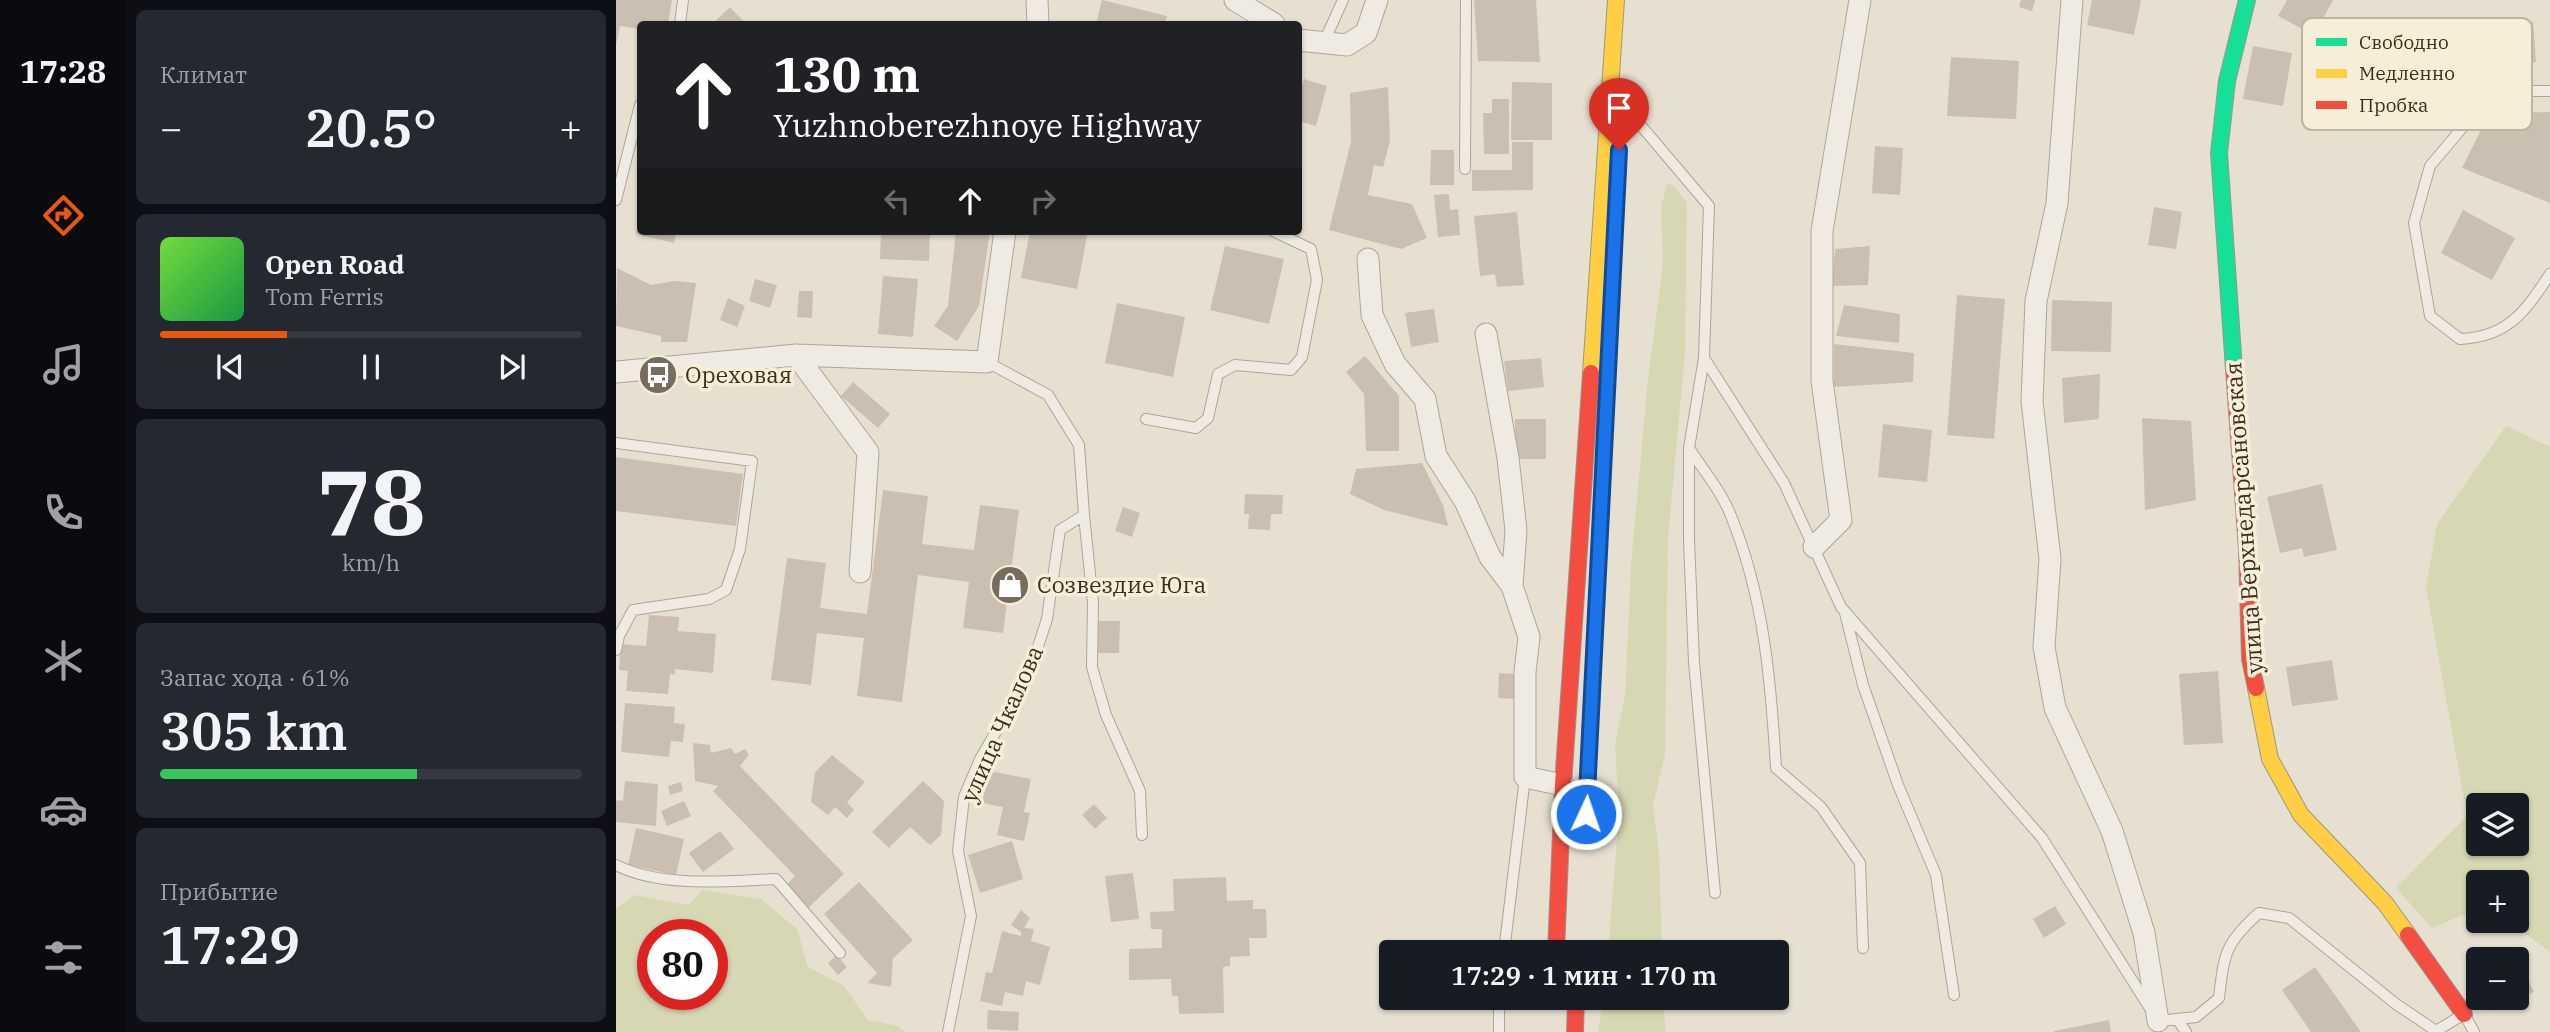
<!DOCTYPE html>
<html lang="ru">
<meta charset="utf-8">
<style>
body{margin:0;font-family:"IBM Plex Serif",serif;background:#242831;color:#f1f3f6;height:100vh;display:flex;flex-direction:column;font-size:26px;white-space:nowrap}
*{box-sizing:border-box;margin:0}
p{font-size:23px;color:#9ea1a6}
.icon{flex:none;width:38px;height:38px;fill:none;stroke:currentColor;stroke-width:2;stroke-linecap:round;stroke-linejoin:round}
.map{position:relative;flex:1;overflow:hidden}
.side{display:flex;flex-direction:column;gap:10px;padding:10px;background:#0d0f14;width:490px}
.side>*{flex:none}
.guide{position:absolute;left:21px;top:21px;width:665px;height:214px;border-radius:7px;box-shadow:0 2px 5px #0004;background:#202124;color:#fff;overflow:hidden}
.fabs{position:absolute;left:1850px;top:793px;display:grid;gap:14px}
.fabs a{display:grid;place-items:center;width:63px;height:63px;border-radius:7px;background:#171b24;box-shadow:0 2px 5px #0004;font-size:35px}
.speed{position:absolute;left:21px;top:919px;display:flex;gap:14px;font-size:35px;font-weight:700;text-align:center}
.speed>*{display:grid;place-content:center;width:91px;height:91px;border-radius:50%;background:#171b24;box-shadow:0 2px 5px #0004;line-height:1}
.speed .limit{border:10px solid #d22;background:#fff;color:#111}
.pin{position:absolute;display:grid;place-items:center;width:60px;height:60px;color:#fff;margin:-72px -30px;border-radius:50% 50% 50% 0;rotate:-45deg;box-shadow:0 0 7px #0007}
.pin .icon{rotate:45deg}
.me{position:absolute;width:77px;margin:-38px;rotate:3deg;stroke-linejoin:round;filter:drop-shadow(0 0 5px #0008)}
.turn{display:flex;align-items:center;gap:24px;height:147px;padding:0 21px;font-size:32px}
.turn .icon{width:91px;height:91px;stroke-width:2.5}
.turn b{display:block;font-size:49px;line-height:60px}
.lanes{display:flex;align-items:center;height:66px;padding:0 21px;background:#0003;justify-content:center;gap:35px;direction:ltr}
.lanes .off{opacity:.35}
.big{font-size:52px;font-weight:600;line-height:1.1}
.side .card{flex:1;display:flex;flex-direction:column;justify-content:center;gap:10px;min-width:0;padding:0 24px;border-radius:10px;background:#242831}
.side .dial{align-items:center;gap:0}
.dial b{font-size:91px;line-height:1}
.song{display:flex;align-items:center;gap:21px}
.cover{width:84px;height:84px;border-radius:10px;background:linear-gradient(135deg,hsl(100 70% 55%),hsl(140 70% 35%))}
.played{height:7px;border-radius:4px;background:linear-gradient(90deg,#ea580c 30%,#363941 30%)}
.keys{display:flex;justify-content:space-around;direction:ltr}
.heat{display:flex;justify-content:space-between;align-items:center;font-size:38px;direction:ltr}
.charge{height:10px;border-radius:5px;background:linear-gradient(90deg,#34c759 61%,#363941 0)}
.trip{position:absolute;left:763px;top:940px;width:410px;height:70px;border-radius:7px;background:#171b24;box-shadow:0 2px 5px #0004;font-weight:600;line-height:70px;text-align:center}
main{display:flex;flex:1;min-height:0}
.dock{display:flex;flex-direction:column;width:126px;justify-content:space-around;align-items:center;background:#090b0e;color:#9ea1a6}
.dock .icon{width:49px;height:49px}
.dock .selected{color:#ea580c}
.dock b{font-size:32px;color:#f1f3f6}
.map>svg:first-child{display:block}
</style>
<main>
<nav class="dock">
<b>17:28</b>
<svg class="icon selected" aria-label="directions" viewBox="0 0 24 24"><path d="M12 3l9 9-9 9-9-9zM9 14v-3h6M13 9l2 2-2 2"/></svg>
<svg class="icon" aria-label="music" viewBox="0 0 24 24"><path d="M9 18V5l10-2v13"/><circle cx="6" cy="18" r="3"/><circle cx="16" cy="16" r="3"/></svg>
<svg class="icon" aria-label="phone" viewBox="0 0 24 24"><path d="M5 4h4l2 5-3 2q2 4 5 5l2-3 5 2v4C11 20 4 13 5 4z"/></svg>
<svg class="icon" aria-label="climate" viewBox="0 0 24 24"><path d="M12 3v18M4 7l16 10M4 17L20 7"/></svg>
<svg class="icon" aria-label="car" viewBox="0 0 24 24"><path d="M5 17H2v-5l4-1 3-4h7l3 4 3 1v5h-3M9 17h6M6 11h13"/><circle cx="7" cy="17" r="2"/><circle cx="17" cy="17" r="2"/></svg>
<svg class="icon" aria-label="filters" viewBox="0 0 24 24"><path d="M4 7h16M4 17h16"/><circle cx="9" cy="7" r="2"/><circle cx="15" cy="17" r="2"/></svg>
</nav>
<section class="side">
<div class="card"><p>Климат</p>
<div class="heat"><a>−</a><b class="big">20.5°</b><a>+</a></div>
</div>
<div class="card">
<div class="song"><i class="cover"></i><div><b>Open Road</b><p>Tom Ferris</p></div></div>
<div class="played"></div>
<div class="keys"><svg class="icon" aria-label="previous" viewBox="0 0 24 24"><path d="M18 5L8 12l10 7zM5 5v14"/></svg><svg class="icon" aria-label="pause" viewBox="0 0 24 24"><path d="M8 5v14M16 5v14"/></svg><svg class="icon" aria-label="next" viewBox="0 0 24 24"><path d="M6 5l10 7-10 7zM19 5v14"/></svg></div>
</div>
<div class="card dial"><b>78</b><p>km/h</p></div>
<div class="card"><p>Запас хода · 61%</p><b class="big">305 km</b><div class="charge"></div></div>
<div class="card"><p>Прибытие</p><b class="big">17:29</b></div>
</section>
<div class="map">
<svg width="1934" height="1032" viewBox="0 0 1934 1032">
<rect width="100%" height="100%" fill="#e7e0d1"/>
<!-- green -->
<path fill="#d6d7b3" fill-rule="evenodd" d="M1051,183l8,4 12,16 -2,150 -17,185 -3,217 -12,50 6,48 3,99h-54l11,-137 -4,-71 10,-48 6,-131 17,-186 15,-115 -2,-56z
M1890,426l44,21v505l-42,-31 8,-1v-38h-38v27l-46,19 -36,-40 71,-72 -41,-229 11,-63zM1862,805h38v39h-38z
M86,890l59,9 36,30 11,38 36,19 24,34 30,6 8,6h-290v-123l18,-14 55,10zM37,934h59v60h-59z
M987,998h61l1,34h-67z"/>
<!-- building -->
<path fill="#cbbfb2" d="M0,0h56l-4,24h-28v5l-20,-3 -4,19z
M486,0l65,16 -2,8h-69z
M858,0h62l4,62 -62,-1z
M1405,0h14l-3,11 -13,-4z
M1476,0h49l-7,35 -47,-10z
M1671,0h46l-19,35 -36,-19z
M114,7l16,17h-34z
M1917,22l3,40 -29,2 -3,-40z
M1637,46l39,7 -9,53 -40,-7z
M1335,57l68,4 -3,58 -69,-3z
M688,79l23,7 -11,40 -18,-5v-22z
M896,82l40,1v57h-41z
M772,87l2,54 -7,26 -9,-2 -6,30 44,9 15,34 -26,11 -72,-19 22,-88 -1,-49z
M876,99h17v55h-25l-1,-41h9z
M1934,112v91l-88,-35 25,-50 17,-5z
M896,142h21v48l-61,1v-21h40z
M1259,146l28,2 -3,47 -28,-2z
M815,150h23v35h-24z
M833,194l1,16 8,-1 2,26 -22,2 -4,-42z
M1538,207l28,5 -6,37 -28,-4z
M1847,210l52,28 -23,42 -51,-27z
M901,212l7,73 -27,2 -2,-13 -15,2 -6,-60z
M23,218l1,13h37l-3,12 -38,-9z
M265,231h49l-1,30 -49,-2z
M340,231h34l-11,75 -22,35 -23,-15 14,-20z
M414,231h58l-11,58 -56,-11z
M609,246l59,13 -15,65 -59,-14z
M1254,246l-2,39 -36,1 3,-37z
M1,268l34,17 23,-4 22,2 -9,59h-26v-6l-45,-10z
M267,276l35,3 -5,58 -35,-3z
M139,279l22,6 -7,23 -21,-7z
M183,291h14l-1,27 -15,-1z
M1341,295l48,4 -11,140 -47,-4z
M112,298l17,8 -8,21 -17,-7z
M1436,300l60,2 -1,50 -60,-1z
M501,303l68,14 -12,60 -68,-14z
M1228,305l56,9 -1,29 -63,-7z
M818,309l5,33 -28,5 -6,-34z
M1218,344l80,9 -1,29 -79,5z
M749,356l34,40v55h-33l-2,-57 -18,-22z
M925,358l3,29 -36,4 -4,-30z
M1484,374l-1,45 -35,4 -2,-45z
M237,382l37,32 -12,14 -37,-32z
M1526,418l49,3 5,79 -51,10z
M899,419h31v40h-31z
M1267,424l49,6 -5,52 -49,-5z
M0,457l127,17 -7,52 -120,-15z
M806,463l21,42 5,21 -64,-16 -34,-16 6,-25z
M1706,484l15,66 -33,7 -2,-9 -22,5 -13,-56z
M267,490l45,6 -6,48 52,6 6,-45 39,5 -16,123 -40,-5 6,-46 -51,-7 -16,127 -45,-6 7,-58 -47,-5 -6,52 -40,-5 16,-122 39,5 -6,45 47,6z
M629,494l38,1 -1,19h-11l-1,16 -22,-1 1,-15h-5z
M507,507l17,6 -8,24 -17,-6z
M33,615l30,2 -1,14 38,3 -3,39 -38,-4v6l-5,-1 -2,20 -42,-3 2,-20 -9,-1 2,-26 25,2z
M482,621h22l-1,32h-21z
M1716,660l6,40 -46,6 -6,-39z
M1602,671l5,72 -39,2 -5,-71z
M883,673l17,1 -1,25 -17,-1z
M9,703l50,4 -1,16 11,1 -2,18 -12,-1 -2,16 -48,-5z
M77,743l17,2 1,8 20,-5 4,6 10,-5 4,6 -9,11 104,108 -37,35 -22,-23 10,-10 -82,-85 5,-5 -23,-5z
M216,755l33,27 -18,20 7,8 -7,8 -12,-11 -7,8 -17,-13 4,-30z
M373,771l42,8 -7,33 6,1 -6,28 -27,-6 6,-28 -21,-4z
M9,781l33,3 -2,42 -40,-4v-22l7,1z
M307,781l21,20 -3,34 -11,10 -20,-18 -21,21 -17,-16z
M65,782l2,9 -13,4 -2,-9z
M68,801l7,15 -24,10 -6,-15z
M478,804l13,14 -12,11 -13,-14z
M20,828l48,11 -8,36 -48,-10z
M104,831l14,18 -31,23 -14,-19z
M396,841l11,38 -43,14 -12,-38z
M517,873l6,46 -28,3 -6,-46z
M610,877l1,24 26,-1v9h13l1,29h-18l1,18 -20,1v9l-7,1 1,46 -45,1 -1,-18h-6l-1,-17 -42,1v-31l33,-1v-19h-11l-1,-17 24,-1 -1,-32z
M243,882l54,58 -20,18 -2,29 -24,-4 10,-10 -53,-59z
M1439,906l11,18 -22,14 -11,-19z
M405,910l9,8 -6,10 10,1 -3,12 19,6 -10,38 -14,-4 -3,15 -18,-4 -3,14 -22,-5 6,-29 6,1 10,-42 19,5v-4l-10,-7z
M1900,953l18,39 -43,19 -5,-13h30v-39h-11z
M221,955l10,12 -9,8 -10,-12z
M1699,967l46,65h-50l-29,-42z
M372,1010l31,2 -1,19 -31,-2z
M1493,1020l2,12h-57v-1z"/>
<g fill="none" stroke-linecap="round" stroke-linejoin="round">
<!-- lane casing -->
<g stroke="#ada599" stroke-width="12">
<path id="lane" d="M64,24l3,-24
M707,44l20,-44
M1934,91h-25l-57,30 -38,45 -16,57 16,93 30,23c48,-2 65,-27 90,-65
M1005,102l88,104 -5,152 80,125 57,124 201,231 116,183 38,-4 23,-19c5,-44 6,-55 40,-85l30,5 107,86 40,27 28,-17 10,18
M849,169l1,-169
M0,200l24,-95
M1088,358l-15,90v92l5,122 21,231
M530,419l50,9 12,-10 10,-44 17,-9 56,5 11,-13 15,-77 -6,-31 -38,-18
M0,443l136,18 -12,88 -14,41 -17,9 -76,11 -14,26 -3,14
M1073,448c14,22 33,44 42,68 33,81 40,166 45,252l45,39 39,56 3,85
M468,515l9,88 -1,64 14,48 34,76 2,44
M1229,613l18,72 35,100 38,90 18,120
M0,865c45,23 110,16 160,14l64,74
M888,952l21,-175
M1561,1019l9,13
M332,1032l23,-116 -13,-65 6,-54 16,-38 48,-82 19,-58 13,-89 24,-15 -5,-70 -31,-50 -61,-33
M883,1032v-34"/>
</g>
<!-- street casing -->
<g stroke="#ada599" stroke-width="23">
<path id="street" d="M421,0l1,24
M619,0l39,24
M1456,0l-15,203 -21,98 -4,100 18,158 -6,88 11,61 57,123 32,102 14,88
M682,40l49,5 19,-12 11,-33
M752,259l4,56 23,49 30,35 11,57 29,45 25,56 22,29 17,51 -4,35v105l38,8
M870,334l22,124 8,72 -4,56
M180,355l72,97 -8,120
M0,372l180,-17 191,7 18,-131
M1198,547l27,-27 -19,-139v-150l38,-231"/>
</g>
<!-- fast casing -->
<g stroke="#9c958a" stroke-width="18">
<path id="fast" d="M1618,369l-15,-216 8,-72 20,-81"/>
</g>
<!-- slow casing -->
<g stroke="#9c958a" stroke-width="18">
<path id="slow" d="M975,373l25,-373
M1640,688l14,71 31,56 84,88 23,32"/>
</g>
<!-- jam casing -->
<g stroke="#9c958a" stroke-width="18">
<path id="jam" d="M1618,369l13,180 3,110 6,29
M1792,935l56,79
M940,952l7,-167 28,-412
M959,1032l1,-34"/>
</g>
<!-- lane -->
<use href="#lane" stroke="#efebe3" stroke-width="10"/>
<!-- street -->
<use href="#street" stroke="#efebe3" stroke-width="21"/>
<!-- fast -->
<use href="#fast" stroke="#16e098" stroke-width="16"/>
<!-- slow -->
<use href="#slow" stroke="#ffcf43" stroke-width="16"/>
<!-- jam -->
<use href="#jam" stroke="#f24e42" stroke-width="16"/>
</g>
<g fill="none" stroke-linecap="round" stroke-linejoin="round">
<!-- route casing -->
<g stroke="#114b97" stroke-width="18">
<path id="route" d="M970,814l33,-664"/>
</g>
<!-- route -->
<use href="#route" stroke="#1a73e8" stroke-width="12"/>
</g>
<!-- icons -->
<defs>
<g id="bus-disc" transform="scale(2.0125)"><circle r="9.5" fill="#786c5e" stroke="#f7eed8"/><path d="M-5-6H5V4H4V6H2V4H-2V6H-4V4H-5ZM-3.5-4V0h7V-4ZM-3.5 1.2v1.5H-2V1.2ZM2 1.2v1.5H3.5V1.2Z" fill="#fff"/></g>
<g id="shop-disc" transform="scale(2.0125)"><circle r="9.5" fill="#786c5e" stroke="#f7eed8"/><path d="M-5-2.5h2.3a2.7 3.5 0 0 1 5.4 0H5L5.5 6h-11ZM-1.5-2.5h3a1.5 2.3 0 0 0-3 0Z" fill="#fff"/></g>
</defs>
<g fill-rule="evenodd">
<use href="#bus-disc" x="42" y="375"/>
<use href="#shop-disc" x="394" y="585"/>
</g>
<g text-anchor="middle" stroke-width="7" stroke-linejoin="round" paint-order="stroke">
<!-- poi labels -->
<g font-size="23" fill="#3d2e20" stroke="#f7eed8" text-anchor="start">
<text x="69" y="383">Ореховая</text>
<text x="421" y="593">Созвездие Юга</text>
</g>
<!-- street labels -->
<g font-size="23" fill="#3d2e20" stroke="#f7eed8">
<text transform="translate(1628 518) rotate(-94)" y="8">улица Верхнедарсановская</text>
<text transform="translate(386 724) rotate(-66)" y="8">улица Чкалова</text>
</g>
</g>
<!-- legend -->
<rect x="1686" y="18" width="230" height="112" rx="10" fill="#f7eed8" stroke="#bfb4a1" stroke-width="2"/>
<rect x="1700" y="38" width="31" height="8" fill="#16e098"/>
<rect x="1700" y="69" width="31" height="9" fill="#ffcf43"/>
<rect x="1700" y="101" width="31" height="8" fill="#f24e42"/>
<g font-size="19" fill="#3d2e20">
<text x="1743" y="49">Свободно</text>
<text x="1743" y="80">Медленно</text>
<text x="1743" y="112">Пробка</text>
</g>
</svg>
<div class="fabs">
<a><svg class="icon" aria-label="layers" viewBox="0 0 24 24"><path d="M12 4l9 5-9 5-9-5zM3 14l9 5 9-5"/></svg></a>
<a>+</a>
<a>−</a>
</div>
<div class="speed"><div class="limit">80</div></div>
<div class="pin" style="left:1003px;top:150px;background:#d93025"><svg class="icon" aria-label="arrive" viewBox="0 0 24 24"><path d="M6 21V4h12l-3 4 3 4H6"/></svg></div>
<svg class="me" style="left:970px;top:814px" viewBox="-20 -20 40 40"><circle r="17" fill="#1a73e8" stroke="#fff" stroke-width="3"/><path d="M0-11L8 9 0 5-8 9z" fill="#fff"/></svg>
<div class="trip">17:29 · 1 мин · 170 m</div>
<div class="guide">
<div class="turn"><svg class="icon" aria-label="ahead" viewBox="0 0 24 24"><path d="M12 20V5M6 11l6-6 6 6"/></svg><div><b>130 m</b>Yuzhnoberezhnoye Highway</div></div>
<div class="lanes"><svg class="icon off" aria-label="left" viewBox="0 0 24 24"><path d="M17 20v-9H6M10 6l-5 5 5 5"/></svg><svg class="icon" aria-label="ahead" viewBox="0 0 24 24"><path d="M12 20V5M6 11l6-6 6 6"/></svg><svg class="icon off" aria-label="right" viewBox="0 0 24 24"><path d="M7 20v-9h11M14 6l5 5-5 5"/></svg></div>
</div>
</div>
</main>
